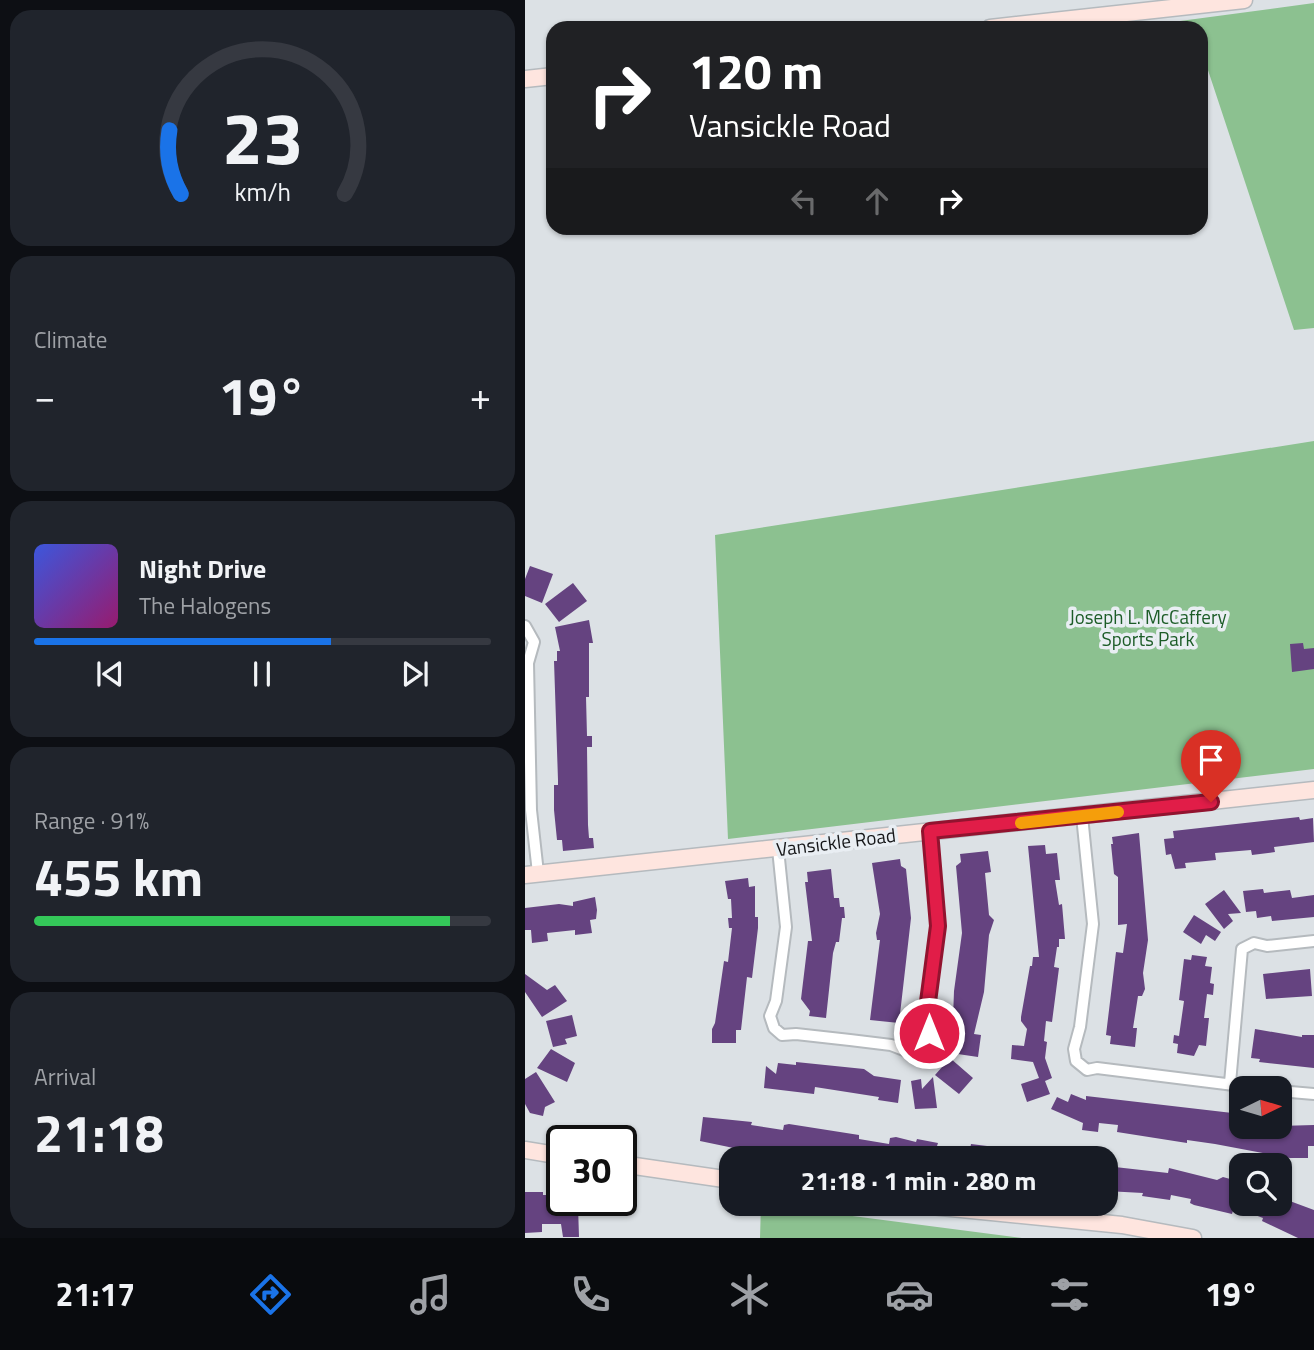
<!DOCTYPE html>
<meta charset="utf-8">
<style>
body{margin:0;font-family:"Titillium Web",sans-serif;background:#20242c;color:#f1f3f6;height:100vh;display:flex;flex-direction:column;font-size:26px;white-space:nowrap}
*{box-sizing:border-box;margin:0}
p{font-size:23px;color:#9ea1a6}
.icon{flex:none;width:38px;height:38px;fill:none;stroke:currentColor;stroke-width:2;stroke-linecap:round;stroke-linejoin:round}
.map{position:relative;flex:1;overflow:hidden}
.panel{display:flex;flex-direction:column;gap:10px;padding:10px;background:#0d0f14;width:525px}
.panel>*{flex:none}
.top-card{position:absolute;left:21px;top:21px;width:662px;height:214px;border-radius:21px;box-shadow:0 2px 5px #0004;background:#202124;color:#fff;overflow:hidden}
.needle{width:46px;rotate:85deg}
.buttons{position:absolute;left:704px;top:1076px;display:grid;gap:14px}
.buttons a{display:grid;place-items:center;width:63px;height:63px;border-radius:14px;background:#171b24;box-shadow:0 2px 5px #0004;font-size:35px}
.speed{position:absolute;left:21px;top:1125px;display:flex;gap:14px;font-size:35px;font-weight:700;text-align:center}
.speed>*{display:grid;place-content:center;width:91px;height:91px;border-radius:50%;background:#171b24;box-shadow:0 2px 5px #0004;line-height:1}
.speed .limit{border:4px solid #111;border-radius:10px;background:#fff;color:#111}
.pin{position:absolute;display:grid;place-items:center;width:60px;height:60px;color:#fff;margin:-72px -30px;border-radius:50% 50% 50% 0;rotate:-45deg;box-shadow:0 0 7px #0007}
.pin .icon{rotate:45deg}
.me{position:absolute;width:77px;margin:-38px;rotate:0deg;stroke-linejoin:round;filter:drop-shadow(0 0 5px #0008)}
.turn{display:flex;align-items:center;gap:24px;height:147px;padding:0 28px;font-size:32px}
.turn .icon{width:91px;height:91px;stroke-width:2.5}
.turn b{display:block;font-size:49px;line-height:60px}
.lanes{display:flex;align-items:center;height:66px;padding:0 28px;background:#0003;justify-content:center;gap:35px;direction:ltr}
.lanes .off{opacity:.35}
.big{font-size:52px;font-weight:700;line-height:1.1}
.panel .widget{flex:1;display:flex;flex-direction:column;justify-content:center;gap:10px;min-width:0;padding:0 24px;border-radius:21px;background:#20242c}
.panel .dial{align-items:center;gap:0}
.dial svg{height:182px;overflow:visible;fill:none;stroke:#363941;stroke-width:7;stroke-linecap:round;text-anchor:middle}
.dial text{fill:#f1f3f6;stroke:none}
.song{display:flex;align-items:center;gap:21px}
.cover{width:84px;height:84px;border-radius:10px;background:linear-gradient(135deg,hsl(230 70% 55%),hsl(320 70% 35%))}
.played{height:7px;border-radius:4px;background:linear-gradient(90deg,#1a73e8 65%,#363941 65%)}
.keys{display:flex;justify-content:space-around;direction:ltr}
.heat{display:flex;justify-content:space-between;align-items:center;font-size:38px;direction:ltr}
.charge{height:10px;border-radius:5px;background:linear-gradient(90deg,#34c759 91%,#363941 0)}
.trip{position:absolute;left:194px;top:1146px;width:399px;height:70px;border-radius:21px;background:#171b24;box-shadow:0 2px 5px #0004;font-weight:700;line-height:70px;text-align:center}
.dock{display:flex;height:112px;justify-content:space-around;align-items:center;background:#090b0e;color:#9ea1a6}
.dock .icon{width:49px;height:49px}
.dock .on{color:#1a73e8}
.dock b{font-size:32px;color:#f1f3f6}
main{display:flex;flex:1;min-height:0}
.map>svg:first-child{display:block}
</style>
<main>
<section class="panel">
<div class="widget dial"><svg viewBox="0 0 100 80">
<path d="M14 69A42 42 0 1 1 86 69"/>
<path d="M14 69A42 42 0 0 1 9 41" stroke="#1a73e8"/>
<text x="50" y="56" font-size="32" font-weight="700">23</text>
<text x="50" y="72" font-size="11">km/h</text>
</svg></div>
<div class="widget"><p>Climate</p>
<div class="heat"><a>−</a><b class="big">19°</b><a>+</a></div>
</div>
<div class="widget">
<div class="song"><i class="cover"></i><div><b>Night Drive</b><p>The Halogens</p></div></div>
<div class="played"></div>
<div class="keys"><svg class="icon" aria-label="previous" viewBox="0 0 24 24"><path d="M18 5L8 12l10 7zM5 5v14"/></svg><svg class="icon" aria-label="pause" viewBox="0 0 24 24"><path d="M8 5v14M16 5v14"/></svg><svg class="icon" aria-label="next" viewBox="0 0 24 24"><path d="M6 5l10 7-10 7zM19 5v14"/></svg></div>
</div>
<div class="widget"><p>Range · 91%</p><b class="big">455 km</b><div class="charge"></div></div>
<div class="widget"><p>Arrival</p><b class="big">21:18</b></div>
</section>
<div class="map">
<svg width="789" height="1238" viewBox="0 0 789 1238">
<rect width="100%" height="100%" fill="#dce1e5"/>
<!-- green -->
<path fill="#8cc190" d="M789,3v325l-20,2 -93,-281v-21h-16l-5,-7z
M789,441v328l-586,70 -13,-304z
M236,1204l261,34h-262z"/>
<!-- building -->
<path fill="#654380" d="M5,566l23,8 -11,29 -17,-7v-17z
M48,583l14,18 -28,21 -14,-18z
M64,620l4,23h-4v54h-3l1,39h5v11h-5l1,78 1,13h4l1,10 -31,3 -1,-11h-5l-3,-30v-25h4v-5l-4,-119h3v-10h3l-5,-24z
M778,643l1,6 10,-1v21l-22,3 -2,-28z
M774,817l1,3 13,-2 1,24 -40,5 1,5 -23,3 -1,-5 -36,3 1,7 -31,3 1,5 -11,1 -4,-15 -5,1 -2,-16 10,-1 -1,-7z
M614,833l9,107 -5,33 2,16 -3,7h-4l-5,32h4l-2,19 -25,-3 1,-8 -5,-1 10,-83 7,1 4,-29 -9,1v-48l-4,-3 -3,-30h2l-1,-7z
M520,845l1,9 11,-1 3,27h-5l4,25 3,-1 3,35h-6v8h-2l-3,20 5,1 -7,54 -6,-1 -2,20 3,1 -2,16 7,20 -7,3 5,13 -23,8 -6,-18 18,-6 -6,-16 -22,-3 1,-14 12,1 3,-17 -6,-8v-4l9,-51h2l1,-9h6l-11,-111z
M463,851l3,21 -6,1 4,42 5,5 -5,15 -5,57 -10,42 7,1 -3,22 -27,-4 9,-34 -7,-1 1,-27 8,-58 -6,-67 5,-4 -1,-8z
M375,859l1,7 5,3 5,49 -12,105 -29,-3 10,-80h-3l-1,-7 4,-19 -8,-51z
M306,869l3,29h5l1,9h4l1,11h-3l-3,24h-3l-3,11 -7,65 -17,-2 1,-5 -9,-12 7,-58h4l-7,-59h3l-1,-10z
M223,878l1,9 6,-1v31h3v11l-6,50 -5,-1 -6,53h-5v13h-24v-14l3,-6 9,-62 4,1 4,-34h-3l-1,-10h4l-1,-19h-3l-3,-18z
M738,889l1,4 26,-3 2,8 22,-3v22l-42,4 -1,-5 -14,2 -1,-7 -10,1 -3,-21z
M699,890l17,23 -13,1 5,7 -9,8 -19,-25z
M70,897l2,13 -1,9 -6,1 2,13 -17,2v-5l-28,3 1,8 -16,2 -1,-13h-6v-22l34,-4 14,2v-4z
M669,915l27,17 -6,9 -9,-6 -5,9 -18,-12z
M667,955l15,2 -2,9 7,1 -2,16 4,1 -1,11 -6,-1 -3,24h5l-3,28 -7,-1 -5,11 -17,-3 1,-9 -5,-1 1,-8 5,1 5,-35 -5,-1 5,-41 7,1z
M785,969l2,27 -46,3 -3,-25z
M0,974l22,16 8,-5 12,16 -25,16 -17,-25z
M47,1015l5,21 -12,3 2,5 -14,3 -7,-26z
M730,1029l47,8v-2h12v33l-55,-6 1,-3 -9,-1z
M26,1049l24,14 -8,19 -30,-14z
M425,1058l23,20 -14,16 -24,-19z
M271,1062l68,7 10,7 27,4 -3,23 -20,-3 1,-3 -64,-10 -1,7 -50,-6 2,-22 10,8 2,-11 18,2z
M11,1072l19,30 -10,5 -2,9 -13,-3 -5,-9v-25z
M408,1077l4,31 -22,1 -4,-28 10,-2 1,10z
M546,1094l15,6v-4l155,18v13l73,-2v21h-6v12h-18l-75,-14 -28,-4v3l-70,-11 1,-7 -19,-2 -1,9 -16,-2 1,-7 -32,-14 6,-12 11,5z
M178,1117l49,5 -1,3 32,5 1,-5 5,-1 70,11v4l30,5 1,-6 6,-1 20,5 1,-3 21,4 -1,3 33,3 1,-5 16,2 -1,4 25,2v6h-204l-32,-6v3l-27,-4 -48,-10z
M581,1166l62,7 1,-5 48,12 6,-3 18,5v22h38v-7l35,13v28h-16l-36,-17 1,-3 -29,-11 -2,7 -38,-9 -4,-2 1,-4 -20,-4 -1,5 -28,-4 1,-3 -37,-2z
M0,1192h18v3h5v12l30,-1 1,31h-16l-2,-13h-19v8l-17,1z"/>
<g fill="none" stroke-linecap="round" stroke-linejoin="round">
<!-- street casing -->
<g stroke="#b5babe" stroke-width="14">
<path id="street" d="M0,626l9,16 -6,21 3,147 7,63
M557,816l11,108 -13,103 -6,22 2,12 11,9 10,-2 161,20
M253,849l8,78 -10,74 -6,15 4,12 8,7 14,-1 54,6 41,5 18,7 16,-7 4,-8 -3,-20 12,-91 -8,-95
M705,1083l12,-134 12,-6 13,3 47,-5
M754,1091l35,3"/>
</g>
<!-- secondary casing -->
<g stroke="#b5babe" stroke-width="19">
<path id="secondary" d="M465,28l254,-28
M0,79l28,-3
M0,875l789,-85
M0,1150l37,6
M96,1164l110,16
M386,1204l211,21 71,13"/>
</g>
<!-- street -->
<use href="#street" stroke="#fff" stroke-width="10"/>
<!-- secondary -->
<use href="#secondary" stroke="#fee5df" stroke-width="16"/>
</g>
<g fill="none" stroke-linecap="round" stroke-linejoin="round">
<!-- route casing -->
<g stroke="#92132f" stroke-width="18">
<path id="route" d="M404,1033l-3,-16 12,-91 -8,-95 281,-29"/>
</g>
<!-- route -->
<use href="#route" stroke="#e11d48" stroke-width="12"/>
<!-- slow -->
<path stroke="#f59e0b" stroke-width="12" d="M496,823l97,-11"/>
</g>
<g text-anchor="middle" stroke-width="7" stroke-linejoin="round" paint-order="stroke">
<!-- park labels -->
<g font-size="19" fill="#1c5c27" stroke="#e9eef3">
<text x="623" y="624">Joseph L. McCaffery<tspan x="623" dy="22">Sports Park</tspan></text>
</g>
<!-- street labels -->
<g font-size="19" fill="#151618" stroke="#e9eef3">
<text transform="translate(311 842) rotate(-7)" y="7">Vansickle Road</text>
</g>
</g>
</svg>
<div class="buttons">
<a><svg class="needle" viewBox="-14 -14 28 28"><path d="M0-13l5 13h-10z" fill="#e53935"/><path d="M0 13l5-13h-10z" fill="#9ea1a6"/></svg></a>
<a><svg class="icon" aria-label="search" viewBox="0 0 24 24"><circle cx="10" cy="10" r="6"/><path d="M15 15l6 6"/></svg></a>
</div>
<div class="speed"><div class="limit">30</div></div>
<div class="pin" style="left:686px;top:802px;background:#d93025"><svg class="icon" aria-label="arrive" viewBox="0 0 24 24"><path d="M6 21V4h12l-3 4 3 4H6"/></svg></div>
<svg class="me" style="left:404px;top:1033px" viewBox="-20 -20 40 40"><circle r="17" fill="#e11d48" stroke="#fff" stroke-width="3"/><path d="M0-11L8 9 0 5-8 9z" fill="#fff"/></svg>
<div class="trip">21:18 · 1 min · 280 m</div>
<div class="top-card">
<div class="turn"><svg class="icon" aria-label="right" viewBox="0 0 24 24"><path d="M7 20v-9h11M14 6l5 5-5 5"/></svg><div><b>120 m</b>Vansickle Road</div></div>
<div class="lanes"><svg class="icon off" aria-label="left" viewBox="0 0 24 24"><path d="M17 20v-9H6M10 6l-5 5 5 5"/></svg><svg class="icon off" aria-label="ahead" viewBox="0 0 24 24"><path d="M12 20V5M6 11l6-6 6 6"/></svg><svg class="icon" aria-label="right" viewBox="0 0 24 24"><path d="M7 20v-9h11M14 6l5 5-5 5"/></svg></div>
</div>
</div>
</main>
<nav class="dock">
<b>21:17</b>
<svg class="icon on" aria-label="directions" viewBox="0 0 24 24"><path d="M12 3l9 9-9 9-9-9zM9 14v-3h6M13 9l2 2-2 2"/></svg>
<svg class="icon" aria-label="music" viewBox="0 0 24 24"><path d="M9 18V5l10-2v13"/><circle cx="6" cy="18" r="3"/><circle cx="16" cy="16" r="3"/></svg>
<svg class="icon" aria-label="phone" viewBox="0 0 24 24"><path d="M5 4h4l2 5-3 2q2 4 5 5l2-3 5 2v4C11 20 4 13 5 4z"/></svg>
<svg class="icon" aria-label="climate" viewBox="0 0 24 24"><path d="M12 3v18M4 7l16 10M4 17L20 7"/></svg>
<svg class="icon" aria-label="car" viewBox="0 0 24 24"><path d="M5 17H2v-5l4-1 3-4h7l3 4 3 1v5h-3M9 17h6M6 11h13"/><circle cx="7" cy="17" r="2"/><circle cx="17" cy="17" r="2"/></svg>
<svg class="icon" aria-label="filters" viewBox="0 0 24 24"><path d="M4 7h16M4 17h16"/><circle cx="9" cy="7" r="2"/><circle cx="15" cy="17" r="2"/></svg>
<b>19°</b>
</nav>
